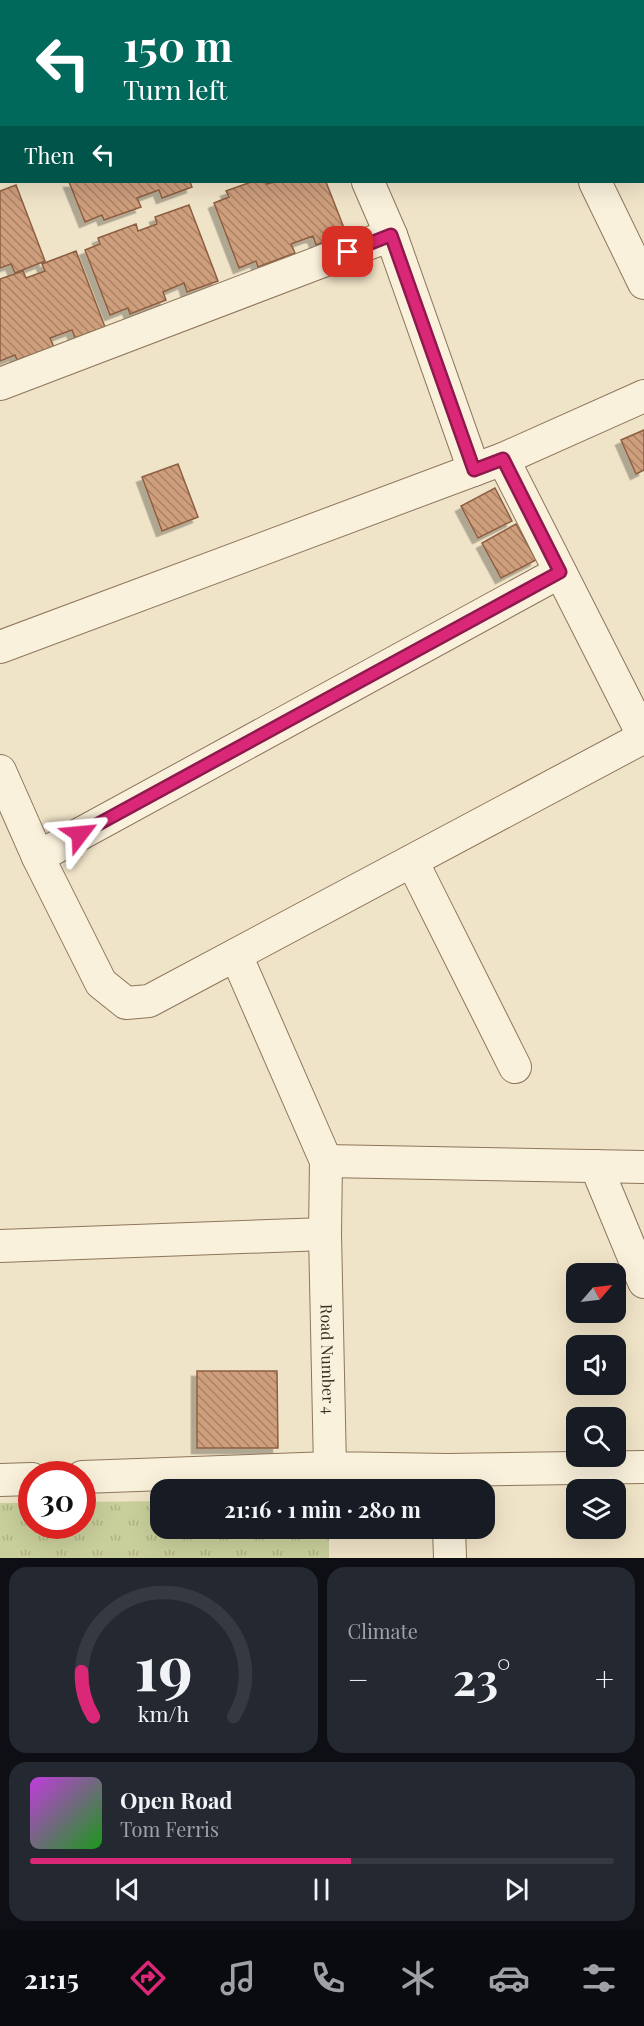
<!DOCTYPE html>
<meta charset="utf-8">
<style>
body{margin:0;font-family:"Playfair Display",serif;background:#242831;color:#f1f3f6;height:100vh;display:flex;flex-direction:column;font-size:22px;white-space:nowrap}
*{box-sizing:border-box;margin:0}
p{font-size:20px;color:#9ea1a6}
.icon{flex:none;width:33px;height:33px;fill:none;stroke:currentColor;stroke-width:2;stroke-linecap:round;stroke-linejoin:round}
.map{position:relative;height:1558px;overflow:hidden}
.sheet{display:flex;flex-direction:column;gap:9px;padding:9px;background:#0d0f14;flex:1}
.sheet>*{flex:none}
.hud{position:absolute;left:0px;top:0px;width:645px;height:183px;box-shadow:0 6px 24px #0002;background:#00695c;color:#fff;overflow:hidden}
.needle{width:39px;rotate:62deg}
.fabs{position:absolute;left:566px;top:1263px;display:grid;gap:12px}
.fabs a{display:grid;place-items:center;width:60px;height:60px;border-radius:12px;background:#171b24;box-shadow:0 6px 24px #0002;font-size:30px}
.speed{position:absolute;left:18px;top:1461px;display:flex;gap:12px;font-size:30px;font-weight:700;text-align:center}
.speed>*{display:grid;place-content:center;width:78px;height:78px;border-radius:50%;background:#171b24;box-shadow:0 6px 24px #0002;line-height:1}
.speed .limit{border:9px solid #d22;background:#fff;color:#111}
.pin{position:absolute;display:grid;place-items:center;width:51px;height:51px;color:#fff;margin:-26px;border-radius:12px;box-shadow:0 3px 9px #0006}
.me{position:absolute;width:66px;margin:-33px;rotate:61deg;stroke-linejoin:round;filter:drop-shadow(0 0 4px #0008)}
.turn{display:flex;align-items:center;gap:21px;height:126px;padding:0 24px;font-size:27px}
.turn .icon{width:78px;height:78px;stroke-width:2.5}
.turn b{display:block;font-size:42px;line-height:51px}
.then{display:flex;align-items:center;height:57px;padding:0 24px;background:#0003;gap:12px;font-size:22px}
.big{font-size:45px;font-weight:700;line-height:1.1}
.sheet .card{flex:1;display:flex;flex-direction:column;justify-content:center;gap:9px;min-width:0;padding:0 21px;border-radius:18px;background:#242831}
.sheet .dial{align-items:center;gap:0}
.dial svg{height:156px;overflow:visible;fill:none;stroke:#363941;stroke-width:7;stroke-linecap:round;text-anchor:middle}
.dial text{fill:#f1f3f6;stroke:none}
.song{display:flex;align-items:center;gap:18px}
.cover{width:72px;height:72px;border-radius:9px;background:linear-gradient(135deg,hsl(290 70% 55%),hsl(120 70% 35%))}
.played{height:6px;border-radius:3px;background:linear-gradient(90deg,#db2777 55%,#363941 55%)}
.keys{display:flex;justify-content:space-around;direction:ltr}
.heat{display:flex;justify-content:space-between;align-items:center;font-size:33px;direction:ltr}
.sheet .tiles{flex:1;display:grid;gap:9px;grid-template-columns:1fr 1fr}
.card:last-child{grid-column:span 2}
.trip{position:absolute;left:150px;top:1479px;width:345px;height:60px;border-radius:18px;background:#171b24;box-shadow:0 6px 24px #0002;font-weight:700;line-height:60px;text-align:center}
.dock{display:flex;height:96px;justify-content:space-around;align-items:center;background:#090b0e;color:#9ea1a6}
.dock .icon{width:42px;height:42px}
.dock .active{color:#db2777}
.dock b{font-size:27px;color:#f1f3f6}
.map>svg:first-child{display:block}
</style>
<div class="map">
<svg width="644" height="1558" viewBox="0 0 644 1558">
<defs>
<pattern id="grass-tufts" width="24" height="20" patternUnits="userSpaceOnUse" patternTransform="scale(1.5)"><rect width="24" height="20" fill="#c9cf9b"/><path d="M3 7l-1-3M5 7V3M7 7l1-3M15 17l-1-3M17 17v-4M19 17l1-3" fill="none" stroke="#aeb285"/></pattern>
<pattern id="building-back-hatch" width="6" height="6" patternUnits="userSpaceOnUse" patternTransform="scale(1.5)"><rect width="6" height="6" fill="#cf9f7d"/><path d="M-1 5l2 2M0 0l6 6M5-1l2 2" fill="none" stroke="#a98266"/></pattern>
<filter id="shadow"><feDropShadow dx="-5.5" dy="5.5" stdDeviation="0" flood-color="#0004"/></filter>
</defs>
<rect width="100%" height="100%" fill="#f0e4c8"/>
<!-- grass -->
<path fill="url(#grass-tufts)" d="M160,1501v27l169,1v29h-329v-55h31l1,23h50l1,-24z"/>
<!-- building -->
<path fill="url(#building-back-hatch)" stroke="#8d5f41" stroke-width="1.5" filter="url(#shadow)" d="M69,182h121l2,5 -30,11 -3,-8 -22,8 4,9 -37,13 -2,-5 -17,7z
M251,182h15l1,2 7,-2h52l20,51 -30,12 -3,-9 -22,8 4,9 -37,14 -2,-6 -17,7 -25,-65 15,-6 -3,-6z
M16,185l29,76 -30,12 -4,-9 -11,4v-77z
M189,205l29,76 -31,11 -3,-9 -21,9 3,8 -36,14 -2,-6 -18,7 -25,-65 15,-6 -2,-6 38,-14 2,7 19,-7 -2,-7z
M76,251l29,76 -30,11 -3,-8 -22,8 4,9 -37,13 -2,-5 -15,6v-82l23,-8 3,7 19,-7 -3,-7z
M644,430v40l-8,4 -15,-34z
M178,464l20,53 -36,14 -20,-54z
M495,488l17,33 -34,17 -17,-32z
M516,524l20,36 -35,18 -19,-35z
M197,1371h80l1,77h-81z"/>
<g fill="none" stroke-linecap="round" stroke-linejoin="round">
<!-- minor casing -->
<g stroke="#8d765c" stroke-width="34">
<g id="minor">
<path d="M556,0v2"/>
<path d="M191,2l6,-2"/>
<path d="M271,2l1,-2"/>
<path d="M335,2v-2"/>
<path d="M479,2l11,-2"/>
<path d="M0,67h2"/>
<path d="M0,122l2,-1"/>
<path d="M368,182l23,53 83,235"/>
<path d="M595,182l49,101"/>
<path d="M0,384l391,-149"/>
<path d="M503,459l141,-63"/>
<path d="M0,647l503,-188 141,278"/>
<path d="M0,771l38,86 63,126 25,20 23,-2 495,-264"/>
<path d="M38,857l522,-285"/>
<path d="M412,861l103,206"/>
<path id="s1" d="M236,955l90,206 -1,73 5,234 118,2 196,-3"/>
<path d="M326,1161l318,6"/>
<path d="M596,1166l48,116"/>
<path d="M0,1246l325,-12"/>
<path d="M82,1477l248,-9"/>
<path d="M0,1480l32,-1"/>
<path d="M449,1528l1,30"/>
</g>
</g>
<!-- minor -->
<use href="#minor" stroke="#faf1dc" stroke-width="32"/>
</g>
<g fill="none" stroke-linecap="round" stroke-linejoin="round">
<!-- route casing -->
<g stroke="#8e194d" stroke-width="15">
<path id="route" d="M80,834l480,-262 -57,-113 -29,11 -83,-235 -43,17"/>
</g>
<!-- route -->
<use href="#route" stroke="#db2777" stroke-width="10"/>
</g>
<g text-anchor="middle" stroke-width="6" stroke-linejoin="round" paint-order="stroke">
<!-- street labels -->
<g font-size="16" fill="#3d2e20" stroke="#f7eed8">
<text dy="6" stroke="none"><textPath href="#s1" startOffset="423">Road Number 4</textPath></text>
</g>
</g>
</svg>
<div class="fabs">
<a><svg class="needle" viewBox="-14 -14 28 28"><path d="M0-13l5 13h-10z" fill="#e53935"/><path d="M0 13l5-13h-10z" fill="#9ea1a6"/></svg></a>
<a><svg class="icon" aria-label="sound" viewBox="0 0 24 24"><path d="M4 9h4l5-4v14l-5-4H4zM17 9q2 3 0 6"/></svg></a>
<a><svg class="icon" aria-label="search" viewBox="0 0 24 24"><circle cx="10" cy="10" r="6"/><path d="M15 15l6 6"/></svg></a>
<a><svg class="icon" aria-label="layers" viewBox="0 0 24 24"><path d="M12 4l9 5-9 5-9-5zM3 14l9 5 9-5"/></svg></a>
</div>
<div class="speed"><div class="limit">30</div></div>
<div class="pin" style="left:348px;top:252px;background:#d93025"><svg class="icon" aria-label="arrive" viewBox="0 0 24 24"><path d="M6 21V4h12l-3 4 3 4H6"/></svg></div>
<svg class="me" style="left:80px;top:834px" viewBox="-20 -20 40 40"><path d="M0-17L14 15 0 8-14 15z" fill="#db2777" stroke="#fff" stroke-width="4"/></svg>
<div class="trip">21:16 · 1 min · 280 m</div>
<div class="hud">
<div class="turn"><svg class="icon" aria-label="left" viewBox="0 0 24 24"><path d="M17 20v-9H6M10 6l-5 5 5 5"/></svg><div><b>150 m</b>Turn left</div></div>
<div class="then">Then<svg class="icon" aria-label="left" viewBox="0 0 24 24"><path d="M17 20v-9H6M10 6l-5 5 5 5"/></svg></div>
</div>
</div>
<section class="sheet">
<div class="tiles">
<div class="card dial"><svg viewBox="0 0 100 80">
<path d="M14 69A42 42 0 1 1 86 69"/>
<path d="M14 69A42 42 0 0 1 8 46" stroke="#db2777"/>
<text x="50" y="56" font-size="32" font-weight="700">19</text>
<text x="50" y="72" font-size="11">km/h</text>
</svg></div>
<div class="card"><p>Climate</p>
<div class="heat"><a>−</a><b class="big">23°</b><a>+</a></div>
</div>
<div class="card">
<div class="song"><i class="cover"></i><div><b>Open Road</b><p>Tom Ferris</p></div></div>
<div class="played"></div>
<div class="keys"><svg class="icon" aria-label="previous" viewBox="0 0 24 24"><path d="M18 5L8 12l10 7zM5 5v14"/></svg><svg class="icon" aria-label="pause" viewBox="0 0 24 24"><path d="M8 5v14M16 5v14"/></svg><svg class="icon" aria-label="next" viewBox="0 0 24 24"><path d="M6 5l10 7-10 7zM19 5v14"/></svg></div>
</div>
</div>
</section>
<nav class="dock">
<b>21:15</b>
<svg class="icon active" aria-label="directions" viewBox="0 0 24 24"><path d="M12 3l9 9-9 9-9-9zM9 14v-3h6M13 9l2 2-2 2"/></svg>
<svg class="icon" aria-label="music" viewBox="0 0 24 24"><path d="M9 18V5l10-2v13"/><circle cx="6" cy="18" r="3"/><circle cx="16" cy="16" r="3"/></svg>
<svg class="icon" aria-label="phone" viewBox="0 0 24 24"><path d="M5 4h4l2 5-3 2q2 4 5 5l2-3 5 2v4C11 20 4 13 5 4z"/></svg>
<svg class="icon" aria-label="climate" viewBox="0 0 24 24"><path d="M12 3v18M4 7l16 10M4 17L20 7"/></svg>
<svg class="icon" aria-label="car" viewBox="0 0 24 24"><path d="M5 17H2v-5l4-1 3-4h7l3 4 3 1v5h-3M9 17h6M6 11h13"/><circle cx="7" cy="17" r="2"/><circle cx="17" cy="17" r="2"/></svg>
<svg class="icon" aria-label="filters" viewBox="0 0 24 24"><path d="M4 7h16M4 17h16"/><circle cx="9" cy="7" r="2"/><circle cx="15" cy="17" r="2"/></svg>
</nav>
